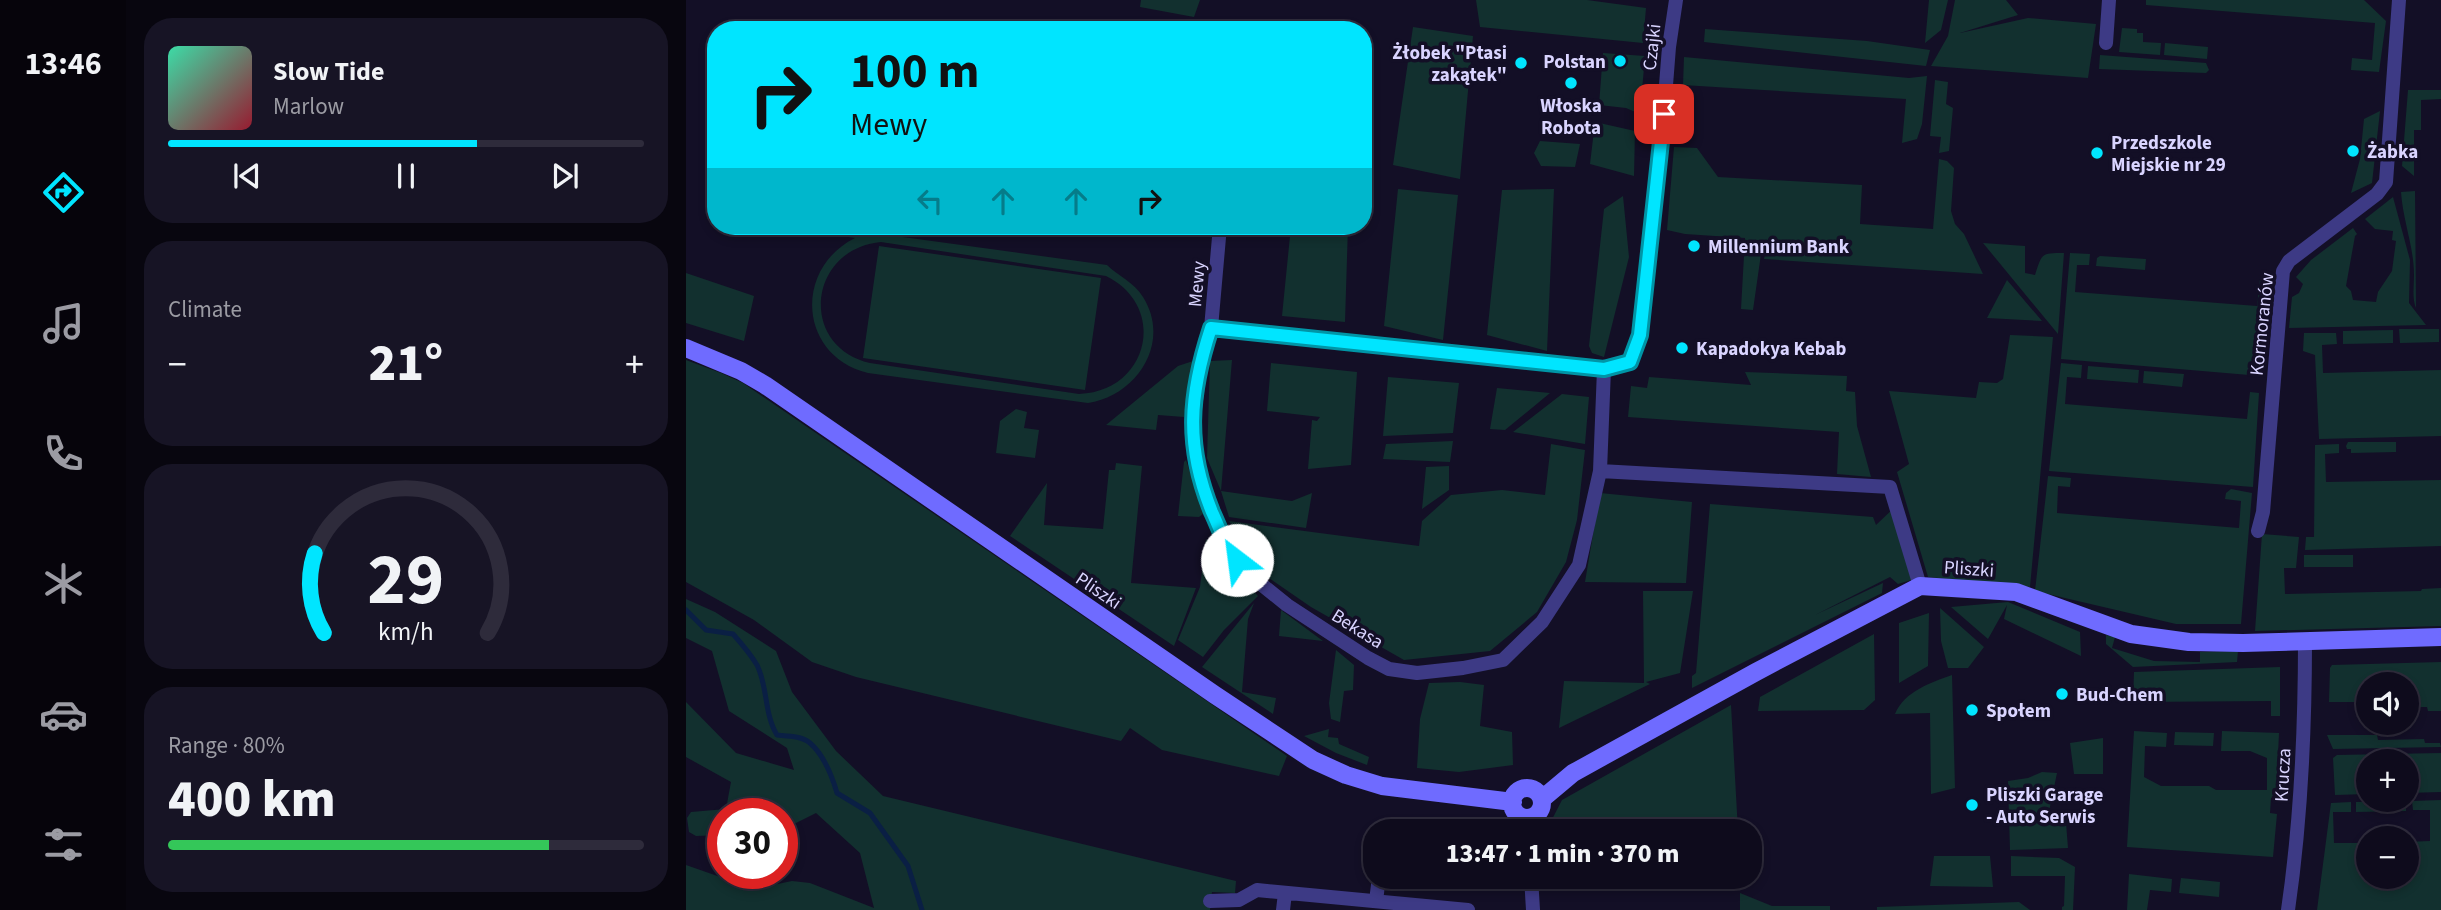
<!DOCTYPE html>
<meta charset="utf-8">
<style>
body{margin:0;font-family:"Source Sans 3",sans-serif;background:#171425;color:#f1f3f6;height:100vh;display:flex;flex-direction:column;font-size:26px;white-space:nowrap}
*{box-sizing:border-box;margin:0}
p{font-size:23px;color:#9b9ba3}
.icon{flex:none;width:38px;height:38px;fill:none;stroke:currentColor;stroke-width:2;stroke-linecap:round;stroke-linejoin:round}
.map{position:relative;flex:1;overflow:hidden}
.drawer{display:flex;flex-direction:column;gap:18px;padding:18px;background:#08060f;width:560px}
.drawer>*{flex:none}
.top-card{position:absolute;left:21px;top:21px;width:665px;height:214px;border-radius:28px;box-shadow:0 4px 10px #0003,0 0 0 2px #2e2b3b;background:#00e5ff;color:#111;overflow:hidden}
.fabs{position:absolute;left:1670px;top:672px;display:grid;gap:14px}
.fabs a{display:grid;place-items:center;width:63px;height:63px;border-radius:50%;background:#0e0b1c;box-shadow:0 4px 10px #0003,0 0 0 2px #2e2b3b;font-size:35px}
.speed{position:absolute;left:21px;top:798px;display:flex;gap:14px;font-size:35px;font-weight:700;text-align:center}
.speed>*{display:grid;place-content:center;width:91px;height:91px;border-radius:50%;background:#0e0b1c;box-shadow:0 4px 10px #0003,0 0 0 2px #2e2b3b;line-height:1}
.speed .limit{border:10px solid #d22;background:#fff;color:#111}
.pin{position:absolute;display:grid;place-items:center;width:60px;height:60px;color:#fff;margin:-30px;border-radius:14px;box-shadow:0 4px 10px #0006}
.me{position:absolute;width:77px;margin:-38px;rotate:330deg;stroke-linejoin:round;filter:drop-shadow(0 0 5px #0008)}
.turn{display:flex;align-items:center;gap:24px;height:147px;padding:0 28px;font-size:32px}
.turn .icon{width:91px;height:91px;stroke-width:2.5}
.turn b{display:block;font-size:49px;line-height:60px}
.lanes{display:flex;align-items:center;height:66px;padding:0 28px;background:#0003;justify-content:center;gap:35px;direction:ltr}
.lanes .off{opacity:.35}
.big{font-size:52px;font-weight:800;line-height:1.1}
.drawer .card{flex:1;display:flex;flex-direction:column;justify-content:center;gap:10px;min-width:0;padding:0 24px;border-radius:28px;background:#171425}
.drawer .dial{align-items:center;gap:0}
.dial svg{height:182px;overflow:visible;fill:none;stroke:#2e2b3b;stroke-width:7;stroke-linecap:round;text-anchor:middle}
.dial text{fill:#f1f3f6;stroke:none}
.song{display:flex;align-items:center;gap:21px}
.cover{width:84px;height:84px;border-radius:10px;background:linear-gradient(135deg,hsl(160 70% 55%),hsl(350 70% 35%))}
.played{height:7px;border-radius:4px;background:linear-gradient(90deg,#00e5ff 65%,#2e2b3b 65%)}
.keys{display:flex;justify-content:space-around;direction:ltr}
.heat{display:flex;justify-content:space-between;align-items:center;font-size:38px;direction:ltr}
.charge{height:10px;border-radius:5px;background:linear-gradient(90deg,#34c759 80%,#2e2b3b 0)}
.trip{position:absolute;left:677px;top:819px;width:399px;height:70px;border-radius:28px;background:#0e0b1c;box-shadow:0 4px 10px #0003,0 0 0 2px #2e2b3b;font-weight:800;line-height:70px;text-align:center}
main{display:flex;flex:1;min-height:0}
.dock{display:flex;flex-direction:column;width:126px;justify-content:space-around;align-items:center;background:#06040b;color:#9b9ba3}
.dock .icon{width:49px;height:49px}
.dock .selected{color:#00e5ff}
.dock b{font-size:32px;color:#f1f3f6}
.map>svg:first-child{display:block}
</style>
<main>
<nav class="dock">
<b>13:46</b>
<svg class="icon selected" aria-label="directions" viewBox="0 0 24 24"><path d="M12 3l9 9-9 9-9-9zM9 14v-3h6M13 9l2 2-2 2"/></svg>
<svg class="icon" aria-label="music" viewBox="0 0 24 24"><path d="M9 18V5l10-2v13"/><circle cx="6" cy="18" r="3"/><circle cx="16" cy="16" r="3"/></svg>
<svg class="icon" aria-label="phone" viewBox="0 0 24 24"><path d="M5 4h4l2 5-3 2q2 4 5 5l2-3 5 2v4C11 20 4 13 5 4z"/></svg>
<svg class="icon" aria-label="climate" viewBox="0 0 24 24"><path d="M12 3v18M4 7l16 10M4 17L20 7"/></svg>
<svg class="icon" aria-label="car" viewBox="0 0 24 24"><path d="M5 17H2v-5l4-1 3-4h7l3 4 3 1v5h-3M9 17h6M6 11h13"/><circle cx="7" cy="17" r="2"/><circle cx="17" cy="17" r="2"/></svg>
<svg class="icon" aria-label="filters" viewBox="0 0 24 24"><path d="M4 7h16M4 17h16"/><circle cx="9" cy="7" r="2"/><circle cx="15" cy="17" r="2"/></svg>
</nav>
<section class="drawer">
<div class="card">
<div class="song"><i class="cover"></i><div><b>Slow Tide</b><p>Marlow</p></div></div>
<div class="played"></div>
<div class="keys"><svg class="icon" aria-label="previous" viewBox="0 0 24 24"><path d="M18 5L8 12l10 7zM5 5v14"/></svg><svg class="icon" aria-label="pause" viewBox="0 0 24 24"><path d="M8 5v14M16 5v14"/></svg><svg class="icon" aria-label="next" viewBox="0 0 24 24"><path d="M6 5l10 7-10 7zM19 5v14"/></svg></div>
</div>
<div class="card"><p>Climate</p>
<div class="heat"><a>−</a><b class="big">21°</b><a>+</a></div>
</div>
<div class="card dial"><svg viewBox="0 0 100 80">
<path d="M14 69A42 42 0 1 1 86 69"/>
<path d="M14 69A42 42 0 0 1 10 34" stroke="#00e5ff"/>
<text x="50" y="56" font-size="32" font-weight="700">29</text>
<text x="50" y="72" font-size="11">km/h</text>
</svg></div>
<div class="card"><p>Range · 80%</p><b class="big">400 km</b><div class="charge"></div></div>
</section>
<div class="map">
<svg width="1755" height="910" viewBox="0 0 1755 910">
<rect width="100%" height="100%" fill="#130f26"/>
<!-- green -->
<path fill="#12302f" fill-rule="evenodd" d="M455,0h59l-6,17 -54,-10z
M790,0h111l59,8 -3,35 -163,-16z
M1243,0h19l-7,30 -16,13z
M1269,0h51l12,15 -58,18 68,-15 68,6 -8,54 -157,-12 17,-30z
M1460,0h218l22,21 -7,51 -28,-2 1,-12 20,2 3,-37 -229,-18z
M727,27l60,9 -13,143 -67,-14z
M1436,28l15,1v4h6v9l18,1 -1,12 -41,-3z
M1019,29l162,12 63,9 -4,16 -222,-24z
M1479,43l43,4 -1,12 -43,-4z
M917,53l42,3 -5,58 -14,-6 -27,-3z
M1414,55l106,8 3,7 -3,3 -107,-4z
M998,57l225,21 18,-2 -5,48 -5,15 -15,4 4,-44 -223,-14z
M1249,80l13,2 -2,22 7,4 -4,43 -10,2 2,-16 -11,-1z
M1722,90h33v9l-20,1v30h-7v46l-12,-10z
M1694,111l-8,72 -21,10 9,-34 4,-40z
M909,122l40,9 -1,45 -44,-12z
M854,141l40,3 -5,23 -34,-1 -7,-13z
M988,147l23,1 21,29 144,8 -2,39 73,5 6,-70 8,2 7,7 -3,43 4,13 9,10 19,40 -219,-15 4,-18 -5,-1 -10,70 -12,-1 4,-71 -60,-4 -18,-4z
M712,189l60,6 -15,145 -59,-14z
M868,189l-7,162 -60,-16 15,-145z
M1729,191l1,117c-4,-9 -2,-22 -2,-33 0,-28 -11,-54 -13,-83z
M937,196l6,61 -25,100 -12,-4 -3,-7 15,-137z
M1707,197l17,63 -1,43 17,22 -137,3 3,-31 7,-4 4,-9 -7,-7 15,-17 42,-32 4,6 -2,2 -9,50 5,5 2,9 23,2 2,-10 14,-21 4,-30 -4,-1 1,-9 -18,-2 -10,-10z
M136,226l285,39c11,11 27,17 36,32 29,46 -7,99 -55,106l-220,-30c-69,-17 -75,-104 -13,-135l-34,-5zM195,242l225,34c63,31 42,116 -27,118l-209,-31c-72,-17 -62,-114 11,-121z
M605,226h57l-3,96 -63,-6z
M1297,243l42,3v27l10,2c7,-21 5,-22 29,-22l-6,81z
M193,246l222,32 -16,112 -222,-32z
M1384,253l20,1 -1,11h-12l-2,27 182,14 3,-27 8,1 -7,96 -200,-17z
M1414,256l46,3 -1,11 -49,-4 1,-8z
M0,273l68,23 -10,45 -58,-18z
M1321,280l35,41 -55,-3z
M1713,329h40v13l-39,1z
M1707,330v13l-50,1v-13z
M1618,333h32l1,11 -15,1 1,28 118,-3v66l-122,3 -4,-84 -12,-4z
M1324,335l43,2 -23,250 -102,-10 -31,-105 12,-8 -20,-73 87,7 3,-16 18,1 6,-4z
M0,360l35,13 22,10 544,373 -8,20 -117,-26 -32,-22 -9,13 -265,-64 -44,-15 -58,-42 -68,-38z
M546,360l-11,131 71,10 20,-8 -6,35 -77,-11 -8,-26 -14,-33 3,-97z
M507,361l-9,56 -26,-2 -2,15 -50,-5 72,-59z
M585,363l86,9 -6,93 -43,4 4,-49 5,1 3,-4 -53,-6z
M1375,363l21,2 -1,13 -14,-1 -2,27 182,15 3,-27 9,1 -6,94 -204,-16z
M1402,366l51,4 -1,13 -51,-4z
M1458,371l40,3 -2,13 -39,-4z
M1059,372l102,4 -1,15 9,1 2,34 14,51 -34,-3 2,-42 -211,-15 3,-31 16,2 2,-11 102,8z
M702,377l71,6 -6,50 -70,3z
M811,388l53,5 -45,37 -15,-1z
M876,394l27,3 -4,47 -72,-12z
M330,409l11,3 -3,16 15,2 -4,28 -39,-5 4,-32z
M767,441l-3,21 -67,-3 3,-15z
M1662,442h48v10l-45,1v-4h-4l-1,-3z
M865,444l34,6 -8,70 -11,42 -29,50 -47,39 -86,9 -93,-53 -48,-33 -34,-53 190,25 3,-25 29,-26 51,-5 43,5z
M1653,444v9l-14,1 1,28 115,-2v66l-136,4 1,-13h8l1,-92z
M500,460l18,53 -5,4 -21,-1 6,-54z
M430,463l26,3 -11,117 65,5 -22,58 -164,-110 37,-53 -3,42 59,4 6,-59h6z
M763,466v24l-27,19 4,-42z
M1362,476l23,2 -1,9 -12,-1 -1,27 182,15 2,-27 -16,-2 1,-6 5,-4 21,4 -11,131h-65l-141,-33z
M914,493l92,9 -6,81 -101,-1z
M1024,504l163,13 3,8 20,-19 22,72 -20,6 -8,-7 -75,38 68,-32 -1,10 -190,95v-12l4,-3z
M1576,534l37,3 -3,31h-12l1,26 136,-3 1,-2 19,-1v38l-186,5z
M520,539l52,57 -34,34 -21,27 -25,-17 22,-53z
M1618,555h49v12h-49z
M957,591h50l-13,82 -34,9 4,2 -91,44 5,-47 80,2z
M0,599l29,13 61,39 16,41 44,59 47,45 353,85 -1,12 -23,-1 -2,18h-524v-45l60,21 17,1 29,-6 18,2 64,25 -14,-55 -44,-40 -34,17v-16h-59v21l-27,1 -7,-4 -2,-14 4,-6 35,-3 5,-27 -45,-25v-55l50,51 58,17 -7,-22 -58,-37 -17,-60 -26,-13z
M1322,602l72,30 1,24 -77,-37 3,-14 -19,34 -37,-32z
M568,603l-6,16 -6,73 34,6 -3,16 -71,-47z
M1254,608l44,39 -16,21h-20l-7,-27z
M595,610l42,31 -44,-5z
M1243,613l-1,53 -29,17v-60z
M1188,634l1,66 -11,10 -106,1 2,-14z
M1420,635l9,2 -3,11 42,13 46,1v-10l38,-1 -1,11 -104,5 -27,-23z
M650,650l18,15 -1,25 -9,1 -4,31 -9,-3 -2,-16z
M1755,662v49h-13l-1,-4h-21v-23h-38v18h-39l1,-34 2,-3z
M1594,667v49h-9v-15l-138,1 1,-30z
M1266,675l3,113 -24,6 -1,-81 -35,1c10,-23 35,-31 57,-39z
M774,682l24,3 -4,41 32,6 1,33 -54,7 -42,-4 3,-49 9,-36z
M1045,705l7,126h-192l16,-31z
M643,729l-1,8 10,1 1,6 30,13 -2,8 -31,-12 -32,-17z
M1448,731l33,2 -1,14 -21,-1 -1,31 17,9h48l7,4h51v-32l-17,-7h-29l1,-20 57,2 -3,64 -5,1 -1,15 7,1 -4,43 -146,-10z
M1489,732l39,1 -1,13 -39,-1z
M1641,735h50l1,5 46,-1 1,4h15l1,4 -108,2z
M1417,738v36h-29l-4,-31z
M1755,753v39l-35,1v-32h-38v33l-33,1 -2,-37 4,-3z
M1356,772l15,1 -10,48 19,2 2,25 -58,2 -2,-69 20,-3z
M1755,800v110h-124l14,-107 20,-1v10h-18l1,31h34v34h38v-35l24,-1v-31h-17l-1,-9z
M1720,801v10l-50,1v-10z
M1248,856h56l3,31 -63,-1z
M1325,856l48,2 16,9 -2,43h-11v-3l2,-1 1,-30h-54z
M1443,874l43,5 -1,13 -21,-2 -3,20h-20z
M1495,878l39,4 -1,15 -40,-4z
M1054,893l32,13h58v4h-90z
M1333,902l11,8h-153v-3z"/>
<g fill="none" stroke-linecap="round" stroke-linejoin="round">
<!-- stream -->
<path stroke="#0a1f44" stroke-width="5" d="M0,610l20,20 27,4c8,9 18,21 24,31 11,22 7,49 20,70 11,1 25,1 33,8 14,12 22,33 27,50l33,20 38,53 14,44"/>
<!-- street -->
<path stroke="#3d3a85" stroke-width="14" d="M1420,43l3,-43
M534,226l-9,102 393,41 26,-7 10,-27 22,-199 7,-89 7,-47
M525,328l-9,26 -10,77 3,30 15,45 17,42 19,24 41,33 81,53 21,11 28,4 46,-5 40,-8 39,-38 37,-57 21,-94 4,-102
M914,471l290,16 30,99
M1572,531l5,-19 20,-241 6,-10 88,-67 9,-12 13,-182
M843,818v13
M845,877l2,33
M524,901l29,-1 18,-10 211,20
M690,901l3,-24
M597,910l2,-17
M1602,910c13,-89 17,-179 17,-269"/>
<!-- secondary -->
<path stroke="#6f6bff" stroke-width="18" d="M0,348l55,23 24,14 450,310 98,65 33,15 36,11 131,16
M826 803a15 15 0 1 1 30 0a15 15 0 1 1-30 0Z
M856,799l31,-26 183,-101 164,-86 96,6 115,42 58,8 54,1 198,-6"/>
</g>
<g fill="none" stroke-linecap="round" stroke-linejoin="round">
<!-- route casing -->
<g stroke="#0095a6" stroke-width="18">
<path id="route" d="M551,560c-12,-14 -17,-31 -25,-48 -27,-66 -23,-117 -1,-184l393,41 26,-7 10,-27 24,-221"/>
</g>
<!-- route -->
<use href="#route" stroke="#00e5ff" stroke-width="12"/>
</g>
<!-- markers -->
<g fill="#00e5ff" stroke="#130f26" stroke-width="2.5">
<circle cx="934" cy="61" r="7"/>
<circle cx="835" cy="63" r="7"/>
<circle cx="885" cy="83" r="7"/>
<circle cx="1667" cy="151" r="7"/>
<circle cx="1411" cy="153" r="7"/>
<circle cx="1008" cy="246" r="7"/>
<circle cx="996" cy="348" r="7"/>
<circle cx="1376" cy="694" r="7"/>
<circle cx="1286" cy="710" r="7"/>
<circle cx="1286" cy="805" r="7"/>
</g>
<g text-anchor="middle" stroke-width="7" stroke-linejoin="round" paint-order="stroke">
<!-- street labels -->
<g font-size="19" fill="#d9d4ff" stroke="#130f26">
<text transform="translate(965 47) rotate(-84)" y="7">Czajki</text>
<text transform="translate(510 284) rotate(-85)" y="7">Mewy</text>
<text transform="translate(1575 324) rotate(-84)" y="7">Kormoranów</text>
<text transform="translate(1283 568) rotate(4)" y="7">Pliszki</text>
<text transform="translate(413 590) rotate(34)" y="7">Pliszki</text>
<text transform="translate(672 628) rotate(32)" y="7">Bekasa</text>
<text transform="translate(1596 775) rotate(-87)" y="7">Krucza</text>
</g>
<!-- poi labels -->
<g font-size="19" font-weight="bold" fill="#d9d4ff" stroke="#130f26" text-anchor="start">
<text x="821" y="59" text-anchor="end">Żłobek "Ptasi<tspan x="821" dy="22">zakątek"</tspan></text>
<text x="920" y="68" text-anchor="end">Polstan</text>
<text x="885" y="112" text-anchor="middle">Włoska<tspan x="885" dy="22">Robota</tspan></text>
<text x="1425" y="149">Przedszkole<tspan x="1425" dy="22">Miejskie nr 29</tspan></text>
<text x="1681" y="158">Żabka</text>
<text x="1022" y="253">Millennium Bank</text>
<text x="1010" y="355">Kapadokya Kebab</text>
<text x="1390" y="701">Bud-Chem</text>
<text x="1300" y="717">Społem</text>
<text x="1300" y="801">Pliszki Garage<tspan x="1300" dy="22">- Auto Serwis</tspan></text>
</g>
</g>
</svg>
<div class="fabs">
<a><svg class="icon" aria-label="sound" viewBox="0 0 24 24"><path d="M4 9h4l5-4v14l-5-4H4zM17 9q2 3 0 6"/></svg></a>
<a>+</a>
<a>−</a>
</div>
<div class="speed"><div class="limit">30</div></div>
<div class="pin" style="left:978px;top:114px;background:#d93025"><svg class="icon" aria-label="arrive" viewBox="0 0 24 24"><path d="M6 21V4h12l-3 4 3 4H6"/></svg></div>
<svg class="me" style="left:551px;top:560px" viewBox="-20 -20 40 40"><circle r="19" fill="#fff"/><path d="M0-13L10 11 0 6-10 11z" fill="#00e5ff"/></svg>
<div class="trip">13:47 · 1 min · 370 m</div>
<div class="top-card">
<div class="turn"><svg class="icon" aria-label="right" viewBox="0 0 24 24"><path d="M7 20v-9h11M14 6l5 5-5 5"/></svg><div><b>100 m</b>Mewy</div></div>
<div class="lanes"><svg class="icon off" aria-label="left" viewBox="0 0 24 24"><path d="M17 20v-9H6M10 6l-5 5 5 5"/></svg><svg class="icon off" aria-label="ahead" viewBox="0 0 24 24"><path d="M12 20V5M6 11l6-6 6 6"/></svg><svg class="icon off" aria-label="ahead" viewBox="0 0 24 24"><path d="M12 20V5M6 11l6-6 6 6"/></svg><svg class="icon" aria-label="right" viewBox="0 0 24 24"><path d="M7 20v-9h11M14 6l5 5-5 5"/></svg></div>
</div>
</div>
</main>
